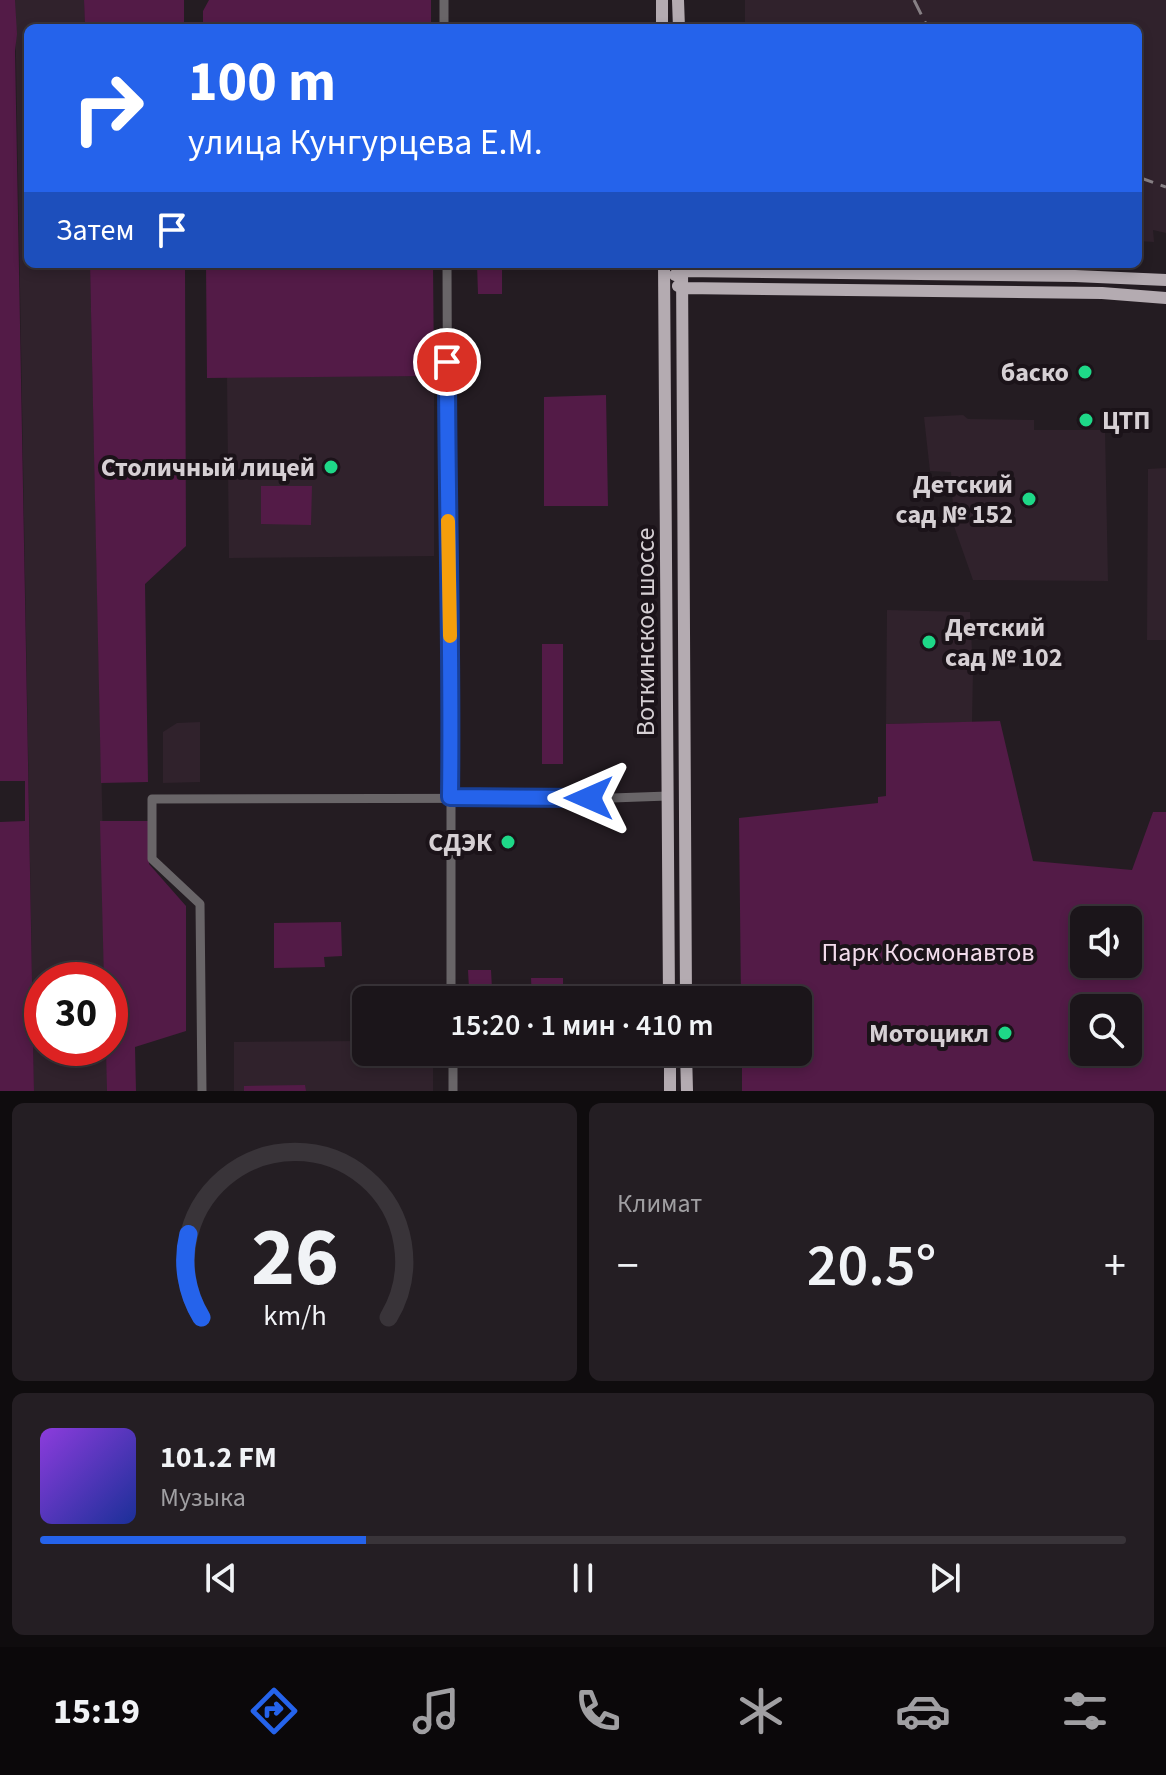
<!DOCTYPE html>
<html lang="ru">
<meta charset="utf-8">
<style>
body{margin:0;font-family:"Source Sans 3",sans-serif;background:#241e23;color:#f1f3f6;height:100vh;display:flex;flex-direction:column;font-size:30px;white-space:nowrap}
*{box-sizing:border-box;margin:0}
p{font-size:26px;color:#a09fa2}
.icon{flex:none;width:44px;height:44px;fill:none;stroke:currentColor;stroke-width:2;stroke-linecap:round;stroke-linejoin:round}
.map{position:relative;height:1091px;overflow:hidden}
.panel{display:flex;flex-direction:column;gap:12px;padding:12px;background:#0f0c0e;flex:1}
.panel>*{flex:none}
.hud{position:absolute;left:24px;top:24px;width:1118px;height:244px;border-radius:12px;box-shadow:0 4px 12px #0003,0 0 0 2px #393439;background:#2563eb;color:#fff;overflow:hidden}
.buttons{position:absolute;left:1070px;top:906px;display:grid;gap:16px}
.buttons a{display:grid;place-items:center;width:72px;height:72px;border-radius:12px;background:#1b151a;box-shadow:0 4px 12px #0003,0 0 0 2px #393439;font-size:40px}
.speed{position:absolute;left:24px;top:962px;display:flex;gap:16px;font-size:40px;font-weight:700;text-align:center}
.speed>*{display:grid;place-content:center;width:104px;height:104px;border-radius:50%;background:#1b151a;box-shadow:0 4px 12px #0003,0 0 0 2px #393439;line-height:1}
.speed .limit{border:12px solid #d22;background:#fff;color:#111}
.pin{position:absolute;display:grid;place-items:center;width:68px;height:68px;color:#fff;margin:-34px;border:4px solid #fff;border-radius:50%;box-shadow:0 2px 8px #0007}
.me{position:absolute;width:88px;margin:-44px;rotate:270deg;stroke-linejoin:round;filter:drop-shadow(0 0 6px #0008)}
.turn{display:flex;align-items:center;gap:28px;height:168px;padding:0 32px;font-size:36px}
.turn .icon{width:104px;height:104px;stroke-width:2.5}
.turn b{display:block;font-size:56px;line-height:68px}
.then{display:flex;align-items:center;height:76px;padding:0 32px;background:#0003;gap:16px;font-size:30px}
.big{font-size:60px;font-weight:600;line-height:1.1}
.panel .tile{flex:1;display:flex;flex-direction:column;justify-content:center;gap:12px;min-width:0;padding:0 28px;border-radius:12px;background:#241e23}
.panel .dial{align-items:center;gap:0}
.dial svg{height:208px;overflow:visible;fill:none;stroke:#393439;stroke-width:7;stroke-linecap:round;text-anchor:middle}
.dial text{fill:#f1f3f6;stroke:none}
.song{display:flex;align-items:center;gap:24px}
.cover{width:96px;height:96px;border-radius:12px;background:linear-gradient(135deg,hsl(270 70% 55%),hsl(230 70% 35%))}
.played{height:8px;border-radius:4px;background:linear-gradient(90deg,#2563eb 30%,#393439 30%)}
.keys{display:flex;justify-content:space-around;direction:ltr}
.heat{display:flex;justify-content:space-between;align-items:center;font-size:44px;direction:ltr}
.panel .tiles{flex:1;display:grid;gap:12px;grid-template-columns:1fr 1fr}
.tile:last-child{grid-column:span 2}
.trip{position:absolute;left:352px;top:986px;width:460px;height:80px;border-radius:12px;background:#1b151a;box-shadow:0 4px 12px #0003,0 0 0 2px #393439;font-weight:600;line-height:80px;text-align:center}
.menu{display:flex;height:128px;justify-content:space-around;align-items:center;background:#0b080a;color:#a09fa2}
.menu .icon{width:56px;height:56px}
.menu .on{color:#2563eb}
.menu b{font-size:36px;color:#f1f3f6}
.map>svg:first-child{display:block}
</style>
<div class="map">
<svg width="1166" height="1091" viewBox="0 0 1166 1091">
<rect width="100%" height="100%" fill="#241c22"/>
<!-- built -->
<path fill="#30222c" d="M15,0h69l1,28h-57v236h62l16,716h-64v68h65l1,43h-74z
M745,0h421v233l-13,-3 1,12 -16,-1v-213h-393z
M434,376v180l-205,2 -2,-181z
M963,415l5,4 66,1v10h71l3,151 -135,-1 -19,-54 -3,-54 -21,-1 -6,-54z
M1166,468v172h-19l1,-171z
M887,610l83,2 3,59 -1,51 -86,2z
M200,722v60l-37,1v-51l14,-9z
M366,1041v11h67v39h-199v-49z"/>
<!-- green -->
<path fill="#531b47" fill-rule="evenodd" d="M0,0h15l2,34 -2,17 19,1040h-34v-269l25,-1v-40h-25z
M84,0h100v28h-99z
M209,0h222v28h-228v-17z
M90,264h95l1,282 -41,38 3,198 -47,1z
M206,264h227l1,112 -227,2z
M477,264h25v30h-24z
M606,395l2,111h-64v-109z
M261,486h51l-1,39 -50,-1z
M542,644h21v120h-21z
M1000,721l33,140 99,9 21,-58h13v279h-424v-39h56v-52h-57l-2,-182 139,-15v-6l8,-1v-72zM1084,920h44v44h-44zM1084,1008h44v44h-44z
M100,821h49v43l37,42v125l-51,16 1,44h-29l-1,-43h4v-68h-6z
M341,922l1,34 -18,1 1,10 -51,1v-45z
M468,970h23l1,19h-23z
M531,978h32v22h-31z
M305,1085l1,6h-62v-5z"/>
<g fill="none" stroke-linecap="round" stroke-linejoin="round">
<!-- minor -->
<path stroke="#696568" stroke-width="9" d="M444,0v28
M447,264l1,274 3,113v349
M453,1052v39
M202,1091l-2,-187 -48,-45v-60l460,-1 56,-2"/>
<!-- major -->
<path stroke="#b4abb1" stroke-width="12" d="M662,0v28
M678,0l1,28
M664,264l5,736
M682,264l4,736
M675,275l7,-4 393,5 91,4
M678,286l4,2 420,5 64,5
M670,1052v39
M686,1052l1,39"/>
<!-- rail -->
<path stroke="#878085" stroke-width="3" stroke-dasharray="16 8" stroke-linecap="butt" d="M914,0l14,28
M1138,177l28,10"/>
</g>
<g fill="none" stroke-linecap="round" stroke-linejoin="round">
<!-- route casing -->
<g stroke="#184099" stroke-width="20">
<path id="route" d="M447,362c0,145 5,290 3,435l139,1"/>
</g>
<!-- route -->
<use href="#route" stroke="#2563eb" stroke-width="14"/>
<!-- slow -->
<path stroke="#f59e0b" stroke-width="14" d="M448,521l2,115"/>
</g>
<!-- markers -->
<g fill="#1ed888" stroke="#1b1319" stroke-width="3">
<circle cx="1085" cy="372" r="8"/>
<circle cx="1086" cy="420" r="8"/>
<circle cx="331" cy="467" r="8"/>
<circle cx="1029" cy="499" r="8"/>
<circle cx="929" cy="642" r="8"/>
<circle cx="508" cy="842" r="8"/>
<circle cx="1005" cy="1033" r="8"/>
</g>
<g text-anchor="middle" stroke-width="8" stroke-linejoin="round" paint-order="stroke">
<!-- poi labels -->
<g font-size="26" font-weight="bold" fill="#d6d0d4" stroke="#1b1319" text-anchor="end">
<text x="1069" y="381">баско</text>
<text x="1102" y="429" text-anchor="start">ЦТП</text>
<text x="315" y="476">Столичный лицей</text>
<text x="1013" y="493">Детский<tspan x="1013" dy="30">сад № 152</tspan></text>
<text x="945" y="636" text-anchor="start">Детский<tspan x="945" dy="30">сад № 102</tspan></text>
<text x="492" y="851">СДЭК</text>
<text x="989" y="1042">Мотоцикл</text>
</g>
<!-- street labels -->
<g font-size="26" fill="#d6d0d4" stroke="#1b1319">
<text transform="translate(645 632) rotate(-90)" y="9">Воткинское шоссе</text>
</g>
<!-- park labels -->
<g font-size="26" fill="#f3dcec" stroke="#1b1319">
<text x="928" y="961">Парк Космонавтов</text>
</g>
</g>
</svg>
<div class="buttons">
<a><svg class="icon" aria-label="sound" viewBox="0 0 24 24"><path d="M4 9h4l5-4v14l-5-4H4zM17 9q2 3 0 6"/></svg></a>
<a><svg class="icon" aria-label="search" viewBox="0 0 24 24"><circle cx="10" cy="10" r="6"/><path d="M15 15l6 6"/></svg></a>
</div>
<div class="speed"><div class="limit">30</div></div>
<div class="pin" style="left:447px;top:362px;background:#d93025"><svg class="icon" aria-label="arrive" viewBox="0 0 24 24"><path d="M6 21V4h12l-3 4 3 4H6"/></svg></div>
<svg class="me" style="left:589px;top:798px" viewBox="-20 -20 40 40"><path d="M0-17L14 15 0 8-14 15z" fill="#2563eb" stroke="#fff" stroke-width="4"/></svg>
<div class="trip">15:20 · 1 мин · 410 m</div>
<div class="hud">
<div class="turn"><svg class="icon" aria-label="right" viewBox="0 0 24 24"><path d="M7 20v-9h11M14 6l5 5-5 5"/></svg><div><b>100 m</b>улица Кунгурцева Е.М.</div></div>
<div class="then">Затем<svg class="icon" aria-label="arrive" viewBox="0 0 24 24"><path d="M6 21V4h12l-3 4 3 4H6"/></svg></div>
</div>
</div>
<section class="panel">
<div class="tiles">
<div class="tile dial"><svg viewBox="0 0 100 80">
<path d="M14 69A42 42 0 1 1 86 69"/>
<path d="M14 69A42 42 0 0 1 9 37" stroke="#2563eb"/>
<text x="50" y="56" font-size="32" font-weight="700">26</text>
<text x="50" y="72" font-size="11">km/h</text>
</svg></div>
<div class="tile"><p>Климат</p>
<div class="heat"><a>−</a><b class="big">20.5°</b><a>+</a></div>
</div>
<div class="tile">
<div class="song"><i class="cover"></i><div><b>101.2 FM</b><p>Музыка</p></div></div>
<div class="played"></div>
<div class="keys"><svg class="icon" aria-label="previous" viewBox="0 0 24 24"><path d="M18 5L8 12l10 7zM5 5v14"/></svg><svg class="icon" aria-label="pause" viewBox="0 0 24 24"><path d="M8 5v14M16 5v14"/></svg><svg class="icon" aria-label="next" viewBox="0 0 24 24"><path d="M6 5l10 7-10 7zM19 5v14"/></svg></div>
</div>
</div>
</section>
<nav class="menu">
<b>15:19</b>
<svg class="icon on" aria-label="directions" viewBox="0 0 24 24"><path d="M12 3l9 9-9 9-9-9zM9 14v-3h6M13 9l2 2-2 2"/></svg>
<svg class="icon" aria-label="music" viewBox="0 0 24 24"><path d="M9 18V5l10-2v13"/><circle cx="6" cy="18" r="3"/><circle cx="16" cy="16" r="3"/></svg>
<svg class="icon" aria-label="phone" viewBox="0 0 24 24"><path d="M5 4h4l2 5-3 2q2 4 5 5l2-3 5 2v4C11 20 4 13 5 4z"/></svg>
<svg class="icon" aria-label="climate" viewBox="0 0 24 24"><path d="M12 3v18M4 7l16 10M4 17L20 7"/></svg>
<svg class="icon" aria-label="car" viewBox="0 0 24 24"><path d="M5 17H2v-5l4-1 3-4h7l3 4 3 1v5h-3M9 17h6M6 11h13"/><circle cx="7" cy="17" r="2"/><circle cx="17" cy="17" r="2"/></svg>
<svg class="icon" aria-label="filters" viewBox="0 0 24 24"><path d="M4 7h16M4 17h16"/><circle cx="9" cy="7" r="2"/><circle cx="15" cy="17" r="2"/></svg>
</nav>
